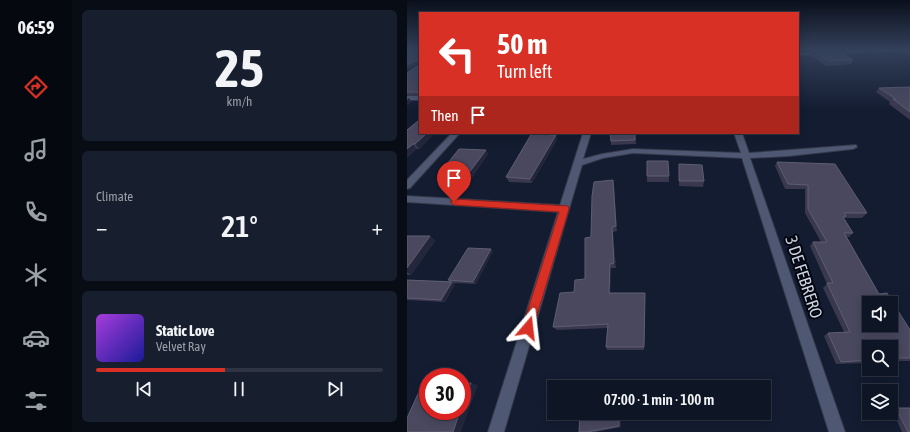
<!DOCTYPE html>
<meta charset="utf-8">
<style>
body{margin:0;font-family:"Asap Condensed",sans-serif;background:#171e2d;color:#f1f3f6;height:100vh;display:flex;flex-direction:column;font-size:15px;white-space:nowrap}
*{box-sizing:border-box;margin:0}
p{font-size:13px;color:#9b9fa7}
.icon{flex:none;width:22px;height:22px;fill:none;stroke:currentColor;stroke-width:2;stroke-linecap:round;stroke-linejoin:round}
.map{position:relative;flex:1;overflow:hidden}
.details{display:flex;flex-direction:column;gap:10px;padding:10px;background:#080c14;width:335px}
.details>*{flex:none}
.top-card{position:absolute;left:12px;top:12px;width:380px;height:122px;border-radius:0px;box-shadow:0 2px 10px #0003,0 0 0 1px #2e3442;background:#d93025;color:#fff;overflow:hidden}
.fabs{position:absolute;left:455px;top:296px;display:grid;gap:8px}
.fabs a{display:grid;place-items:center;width:36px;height:36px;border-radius:0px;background:#0e1525;box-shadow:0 2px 10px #0003,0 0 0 1px #2e3442;font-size:20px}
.speed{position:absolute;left:12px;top:368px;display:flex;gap:8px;font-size:20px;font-weight:700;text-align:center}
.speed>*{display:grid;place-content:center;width:52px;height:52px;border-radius:50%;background:#0e1525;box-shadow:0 2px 10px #0003,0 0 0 1px #2e3442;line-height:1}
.speed .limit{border:6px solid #d22;background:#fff;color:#111}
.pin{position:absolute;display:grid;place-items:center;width:34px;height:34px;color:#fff;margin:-41px -17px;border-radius:50% 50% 50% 0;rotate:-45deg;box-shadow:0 0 4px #0007}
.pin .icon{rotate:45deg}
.me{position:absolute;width:44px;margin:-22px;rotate:17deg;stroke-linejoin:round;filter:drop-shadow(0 0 3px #0008)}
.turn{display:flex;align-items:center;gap:14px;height:84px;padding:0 12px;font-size:18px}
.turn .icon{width:52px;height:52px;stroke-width:2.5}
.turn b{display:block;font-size:28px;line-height:34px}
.then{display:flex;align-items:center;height:38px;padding:0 12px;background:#0003;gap:8px;font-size:15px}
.big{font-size:30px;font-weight:600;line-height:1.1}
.details .card{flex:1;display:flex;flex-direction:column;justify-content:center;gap:6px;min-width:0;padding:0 14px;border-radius:6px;background:#171e2d}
.details .dial{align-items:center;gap:0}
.dial b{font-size:52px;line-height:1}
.song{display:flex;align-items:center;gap:12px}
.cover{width:48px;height:48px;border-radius:6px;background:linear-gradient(135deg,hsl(280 70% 55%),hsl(240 70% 35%))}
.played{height:4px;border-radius:2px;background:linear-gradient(90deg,#d93025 45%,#2e3442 45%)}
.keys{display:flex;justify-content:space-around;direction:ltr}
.heat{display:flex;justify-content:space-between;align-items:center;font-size:22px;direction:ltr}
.trip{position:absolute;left:140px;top:380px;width:224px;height:40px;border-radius:0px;background:#0e1525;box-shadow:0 2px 10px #0003,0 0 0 1px #2e3442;font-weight:600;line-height:40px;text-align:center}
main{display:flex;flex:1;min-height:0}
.menu{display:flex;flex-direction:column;width:72px;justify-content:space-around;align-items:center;background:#06080f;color:#9b9fa7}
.menu .icon{width:28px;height:28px}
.menu .current{color:#d93025}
.menu b{font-size:18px;color:#f1f3f6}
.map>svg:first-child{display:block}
</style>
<main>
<nav class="menu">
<b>06:59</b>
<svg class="icon current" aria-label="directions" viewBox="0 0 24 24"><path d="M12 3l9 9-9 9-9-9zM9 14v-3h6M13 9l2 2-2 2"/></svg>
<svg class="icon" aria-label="music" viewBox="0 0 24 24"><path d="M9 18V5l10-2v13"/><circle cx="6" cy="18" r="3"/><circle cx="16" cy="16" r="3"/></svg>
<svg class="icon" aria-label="phone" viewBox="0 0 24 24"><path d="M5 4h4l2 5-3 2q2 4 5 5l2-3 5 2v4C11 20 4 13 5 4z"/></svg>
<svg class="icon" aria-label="climate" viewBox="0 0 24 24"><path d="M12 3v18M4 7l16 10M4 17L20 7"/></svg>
<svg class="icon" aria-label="car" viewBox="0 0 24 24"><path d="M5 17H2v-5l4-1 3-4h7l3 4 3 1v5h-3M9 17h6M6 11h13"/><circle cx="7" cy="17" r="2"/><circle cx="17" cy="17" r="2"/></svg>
<svg class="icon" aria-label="filters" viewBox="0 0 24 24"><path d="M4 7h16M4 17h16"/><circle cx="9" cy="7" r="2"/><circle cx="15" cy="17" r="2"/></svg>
</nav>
<section class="details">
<div class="card dial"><b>25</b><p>km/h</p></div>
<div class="card"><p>Climate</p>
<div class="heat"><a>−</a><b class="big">21°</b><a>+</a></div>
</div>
<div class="card">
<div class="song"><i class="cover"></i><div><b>Static Love</b><p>Velvet Ray</p></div></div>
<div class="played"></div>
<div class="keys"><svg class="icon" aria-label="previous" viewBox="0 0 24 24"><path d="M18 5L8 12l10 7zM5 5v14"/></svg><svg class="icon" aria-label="pause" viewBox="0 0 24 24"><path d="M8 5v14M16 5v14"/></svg><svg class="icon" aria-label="next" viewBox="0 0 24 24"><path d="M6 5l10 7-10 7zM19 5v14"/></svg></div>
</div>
</section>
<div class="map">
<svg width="503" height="432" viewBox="0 0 503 432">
<rect width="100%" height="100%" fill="#131c31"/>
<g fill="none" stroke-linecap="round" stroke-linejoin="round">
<!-- minor casing -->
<g stroke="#333749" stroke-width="2">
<path id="minor" d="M484,49h19v2l-112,4v-2z
M0,96h13v4h-13z
M45,133h8l-50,55 -3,1v-9z
M176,133h8l-8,26 19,-5 31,-5 108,4 -7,-20h8l7,20 107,-8 1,2 -4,2 -64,7 -39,2 95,274h-16l-87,-274 -109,-5 -30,5 -21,7 -78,267h-16l70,-220 -151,-10v-6l153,9z"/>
</g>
<!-- minor -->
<use href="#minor" fill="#4e5872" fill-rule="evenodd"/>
</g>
<!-- wall -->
<path fill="#3a384f" d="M0,49h13v46h-13v-22l12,-8v-3l-12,7z
M395,49h28l-1,1 -24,1z
M406,51l40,9 -2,4 -25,2 -14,-10z
M503,87v33l-21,-16 1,-2 -14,-10 3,-4z
M0,130l24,7 -12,12h-3l-9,9z
M125,133h23l-1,2h2l1,5 -25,43 -23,-1 -3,-5z
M203,133h25l1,11 -25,1z
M271,133h17v1h-17z
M79,150l2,4 -17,25 -29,-1 -3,-4z
M370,162l90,51 -5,5h-18l9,15 -4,4h-2l32,57 31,36v31h-19v-14h-22v15l-3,1 -30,1 -12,-28 4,-3 16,-1 -21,-44 4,-4 -17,-38 3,-4h8l-16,-29v-24h-20l-10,-23z
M272,164l25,17 -1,6 -24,-1z
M240,176h22v6h-22z
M207,186l3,45 -4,1 3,36h-5l-1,25 35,4 -1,53h-37l-1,-3 2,-19 -51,2 -4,-3 21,-35 11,-13 6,-42z
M0,236h23l5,5 -24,34h-4z
M86,251l-17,33 -22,-1 1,1 -10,18 -38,-2v-20l43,1 -2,-1z
M489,408l14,24h-8l-10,-23z
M173,413h40l1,14 -26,5h-16z"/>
<!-- shaded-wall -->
<path fill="#24263c" d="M12,59l1,3 -13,7v-4z
M2,98l3,4 -5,3v-5z
M20,133h9l-5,4 -12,12 -4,-5z
M144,133h4l-4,6 -1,-4z
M149,135l1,5 -25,43 -2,-4z
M6,144l3,5 -9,9v-9z
M79,150l2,4 -17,25 -3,-5z
M206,180l1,6 3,45 -1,-5z
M205,227l1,5 3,36 -2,-5z
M23,236l5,5 -24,34 -4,-3v-4z
M84,249l2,2 -17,33 -3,-2z
M203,264l1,4 -1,29 -1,-4z
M45,282l3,2 -10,18 -4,-2z
M64,383l7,2 -17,47h-8l7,-21h2v-4z
M212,413h1l1,14 -2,-1z"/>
<!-- building -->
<path fill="#4a485f" stroke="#5e5e73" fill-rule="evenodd" d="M0,49h13v42l-1,1h-12v-19l12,-8v-6l-12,6z
M406,51h26l14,9 -25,1z
M503,87v25l-17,-13h3l-17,-11z
M11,121h2v12h7l-12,11h-2l-6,5v-19z
M125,133h19l-1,2h6l-26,44 -24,-2z
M203,133h25v7l-24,1z
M52,149l27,1 -18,24h-29z
M240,161h21l1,15h-22z
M370,162l58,2 32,49h-23l2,3 -3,1 10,16h-9l35,61 8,-1 23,37v28h-19v-11h-22v13l-28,2 -13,-29 22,-1 -23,-49h6l-20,-41h14l-19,-33v-24l-20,-1zM462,303h22v22h-22z
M272,164l23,1 2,16h-25z
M206,180l3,46 -4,1 2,36 -4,1 -1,29h36l-1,54h-38l2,-23 -55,3 7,-34 14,-1 1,-12 10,-1v-41l6,-1 1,-41 2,-14z
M0,236h23l-23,32z
M61,248l23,1 -18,33 -25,-2z
M0,280l45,2 -11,18 -34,-2z
M16,383h5v28h32l-7,21h-46v-14z
M55,383h9l-9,24z
M489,408h14v24h-2z
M173,413h39v13l-32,6h-8z"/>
<!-- sky -->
<linearGradient id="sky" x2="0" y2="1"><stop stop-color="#0a0f1b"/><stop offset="0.45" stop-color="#33405a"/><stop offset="1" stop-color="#33405a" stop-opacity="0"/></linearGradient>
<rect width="503" height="110" fill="url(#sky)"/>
<!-- route -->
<path fill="#d93025" stroke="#8d1f18" d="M47,199l114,7 1,3 -37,123 -4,2 -4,-2 -2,-4 37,-116 -105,-7 -4,-3z"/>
<g text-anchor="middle" stroke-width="4" stroke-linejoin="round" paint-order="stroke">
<!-- near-street labels -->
<g font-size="17" fill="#cdd3e2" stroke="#040710">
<text transform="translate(397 277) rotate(72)" y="6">3 DE FEBRERO</text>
</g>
</g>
</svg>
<div class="fabs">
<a><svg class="icon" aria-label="sound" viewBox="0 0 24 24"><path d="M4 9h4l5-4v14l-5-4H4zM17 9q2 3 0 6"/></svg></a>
<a><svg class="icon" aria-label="search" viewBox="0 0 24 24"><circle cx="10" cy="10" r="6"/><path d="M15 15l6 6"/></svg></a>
<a><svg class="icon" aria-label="layers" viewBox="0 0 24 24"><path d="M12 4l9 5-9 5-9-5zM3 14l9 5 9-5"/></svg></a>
</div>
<div class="speed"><div class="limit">30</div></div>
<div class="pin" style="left:47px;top:202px;background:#d93025"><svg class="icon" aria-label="arrive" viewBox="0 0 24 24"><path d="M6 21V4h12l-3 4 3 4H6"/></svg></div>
<svg class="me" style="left:121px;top:328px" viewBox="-20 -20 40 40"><path d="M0-17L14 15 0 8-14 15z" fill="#d93025" stroke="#fff" stroke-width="4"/></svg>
<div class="trip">07:00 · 1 min · 100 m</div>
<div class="top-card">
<div class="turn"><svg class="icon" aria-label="left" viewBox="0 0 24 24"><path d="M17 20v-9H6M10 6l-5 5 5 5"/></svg><div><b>50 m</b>Turn left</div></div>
<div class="then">Then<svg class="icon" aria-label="arrive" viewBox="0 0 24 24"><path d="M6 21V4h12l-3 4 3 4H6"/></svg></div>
</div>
</div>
</main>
